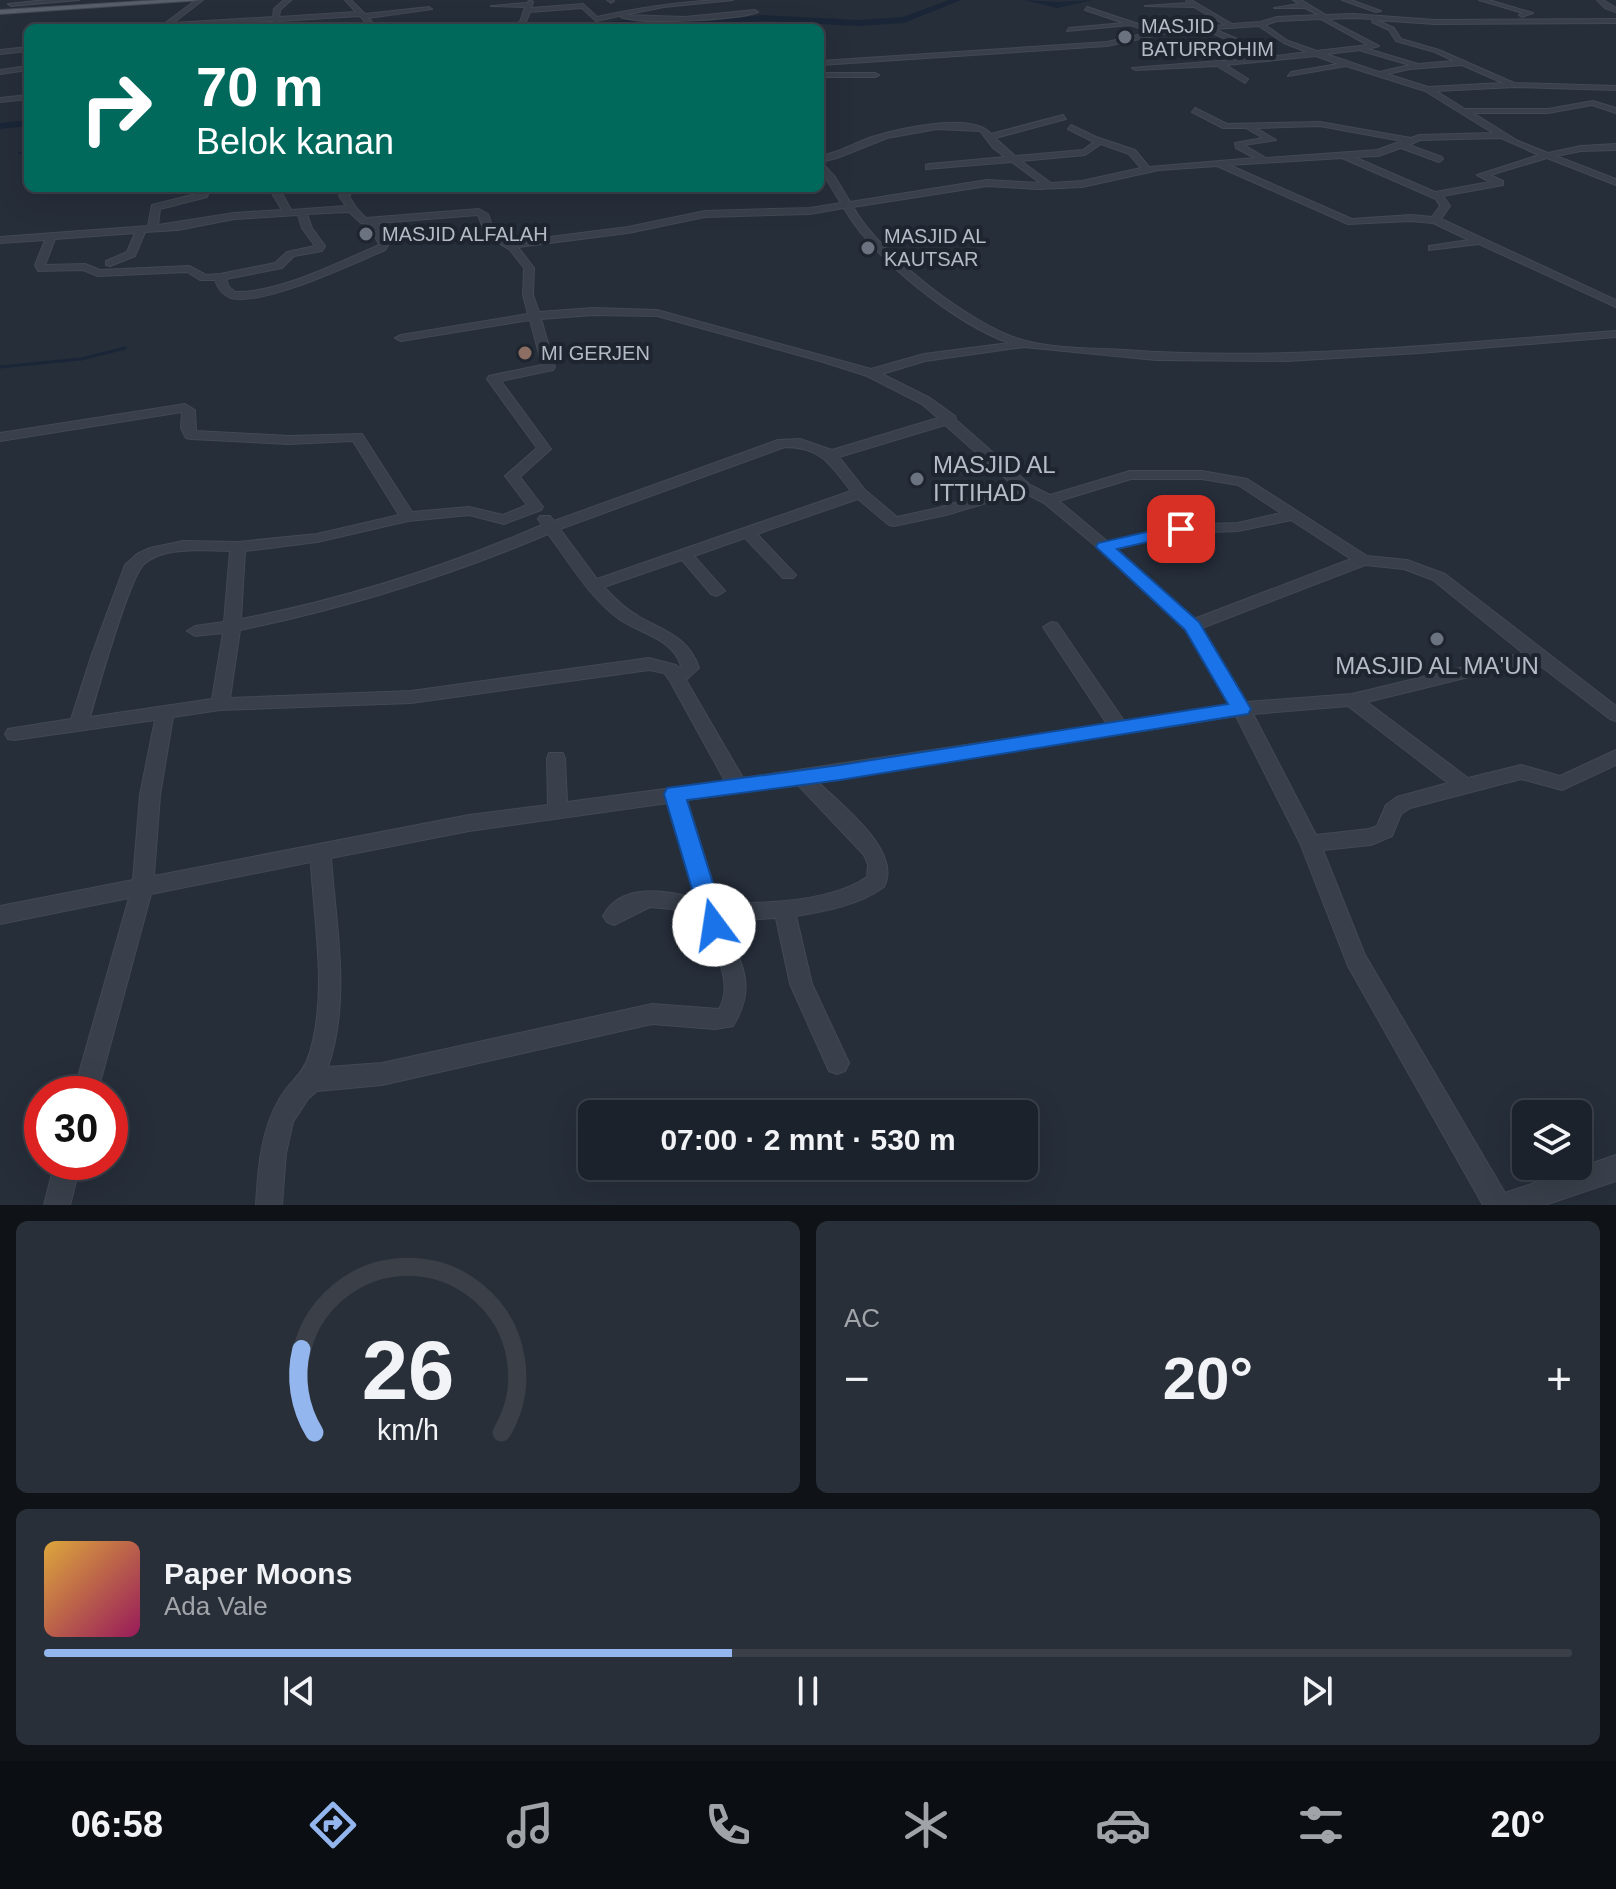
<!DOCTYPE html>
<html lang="id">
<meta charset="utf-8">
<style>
body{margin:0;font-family:Arial,sans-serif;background:#292f38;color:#f1f3f6;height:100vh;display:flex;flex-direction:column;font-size:30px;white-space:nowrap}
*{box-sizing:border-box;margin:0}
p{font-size:26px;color:#a0a4a9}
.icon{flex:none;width:44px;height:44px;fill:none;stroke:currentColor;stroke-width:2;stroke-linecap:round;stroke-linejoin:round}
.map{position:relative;height:1205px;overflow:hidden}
.drawer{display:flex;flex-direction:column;gap:16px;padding:16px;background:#0f1318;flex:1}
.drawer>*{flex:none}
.guide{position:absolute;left:24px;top:24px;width:800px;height:168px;border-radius:12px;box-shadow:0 8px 32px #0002,0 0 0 2px #3a3f48;background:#00695c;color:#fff;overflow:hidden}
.buttons{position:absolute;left:1512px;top:1100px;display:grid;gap:16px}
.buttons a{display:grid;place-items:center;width:80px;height:80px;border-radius:12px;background:#1c222c;box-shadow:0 8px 32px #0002,0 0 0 2px #3a3f48;font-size:40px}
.speed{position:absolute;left:24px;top:1076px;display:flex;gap:16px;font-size:40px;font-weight:700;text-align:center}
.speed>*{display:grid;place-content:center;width:104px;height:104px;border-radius:50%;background:#1c222c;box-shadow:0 8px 32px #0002,0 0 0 2px #3a3f48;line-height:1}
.speed .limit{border:12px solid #d22;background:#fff;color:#111}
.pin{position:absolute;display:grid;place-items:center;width:68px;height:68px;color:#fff;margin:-34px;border-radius:16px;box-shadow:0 4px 12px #0006}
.me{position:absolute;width:88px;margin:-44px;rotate:346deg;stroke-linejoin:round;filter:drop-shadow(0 0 6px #0008)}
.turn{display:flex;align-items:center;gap:28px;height:168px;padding:0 40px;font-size:36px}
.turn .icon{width:104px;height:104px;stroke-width:2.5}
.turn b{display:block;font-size:56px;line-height:68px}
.big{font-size:60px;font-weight:600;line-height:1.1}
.drawer .card{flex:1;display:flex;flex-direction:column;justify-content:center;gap:12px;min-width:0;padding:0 28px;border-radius:12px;background:#292f38}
.drawer .dial{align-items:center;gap:0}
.dial svg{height:208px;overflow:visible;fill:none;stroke:#3a3f48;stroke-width:7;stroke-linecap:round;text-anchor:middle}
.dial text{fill:#f1f3f6;stroke:none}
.song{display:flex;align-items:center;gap:24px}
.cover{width:96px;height:96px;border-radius:12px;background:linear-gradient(135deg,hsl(40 70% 55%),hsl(330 70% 35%))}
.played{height:8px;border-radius:4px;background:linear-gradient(90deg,#92b6ed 45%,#3a3f48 45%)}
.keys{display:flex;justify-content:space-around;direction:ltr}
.heat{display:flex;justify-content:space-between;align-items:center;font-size:44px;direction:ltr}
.drawer .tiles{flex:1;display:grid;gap:16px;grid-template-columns:1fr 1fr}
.card:last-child{grid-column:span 2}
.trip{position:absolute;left:578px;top:1100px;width:460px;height:80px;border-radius:12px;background:#1c222c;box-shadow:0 8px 32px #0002,0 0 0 2px #3a3f48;font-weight:600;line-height:80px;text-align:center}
.tabs{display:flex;height:128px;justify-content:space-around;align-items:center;background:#0b0e12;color:#a0a4a9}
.tabs .icon{width:56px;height:56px}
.tabs .current{color:#92b6ed}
.tabs b{font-size:36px;color:#f1f3f6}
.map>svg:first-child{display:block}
</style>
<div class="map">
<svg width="1616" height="1205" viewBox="0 0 1616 1205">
<rect width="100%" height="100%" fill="#262e3a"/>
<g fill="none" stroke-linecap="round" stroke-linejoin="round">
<!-- stream-far1 -->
<path stroke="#1a2637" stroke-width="2" d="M19,153l9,-1"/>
<!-- stream -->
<path stroke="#1a2637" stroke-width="3" d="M0,367l81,-8 44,-11"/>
<!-- river -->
<path fill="#1a2637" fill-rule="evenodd" d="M949,0h12l-57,23 -46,3 -95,-5 -55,6 -161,1 79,-8 82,1 55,-6 95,5 45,-3z
M1024,0l33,2 36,-2 -36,8z
M28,120v6l-28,3v-6z"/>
<!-- minor casing -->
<g stroke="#424953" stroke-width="2">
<path id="minor" d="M46,0h33l-68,6 -3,-2z
M196,0h7l-30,23 100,-6 1,-8 10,-9h7l-11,10 -1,7 77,-5 -11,-12h6l14,14 64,-7 3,2 -64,9 10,10h-7l-11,-12 -81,5 -4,4 -3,-4 -108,5v-2z
M530,0l3,2 -2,6 52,-4 14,13c46,-10 89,-17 136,-17l-69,7 -40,8 61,2 70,-7 3,2c-20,8 -118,13 -137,5l2,-2 -27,6 -14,-13 -52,4 -5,12 -20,4 15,-6 5,-15 -34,-1 36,-3z
M607,0h6l1,1 -3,2z
M1186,0h5l41,24 28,-2 17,-5 42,-2 -14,-7h-31l25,-4 -6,-4h8l25,15 27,-1 82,6 181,-1v4l-181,1 -59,-4 18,8 7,11 38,11 75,33 102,3v4l-101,-3 -79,4 29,18h83l45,-8 23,7v5l-24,-8 -44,8h-75l45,28 30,12 33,-7 35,-2v6l-35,1 -25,5 60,23v6l-69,-27 -57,17 13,6v4l-60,11 7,10 -9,13 175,81v7l-137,-63 -50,6v-4l40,-6 -36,-17 -22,-2 -63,3 -131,-58 -58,4 -77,17 -44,2 -51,-3 -134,21c26,47 118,118 169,133 33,9 70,8 103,10 164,12 328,-7 491,-19v6l-197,16 -132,8 -131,-1 -132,-13 -99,14 -43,13 48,24 25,18 1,4 74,65 20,10 80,-24h72l45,8 120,77 40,4 38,14 171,132v15l-6,-2 -76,-58 -167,41 101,76 53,-13 39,11 56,-26v15l-54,25 -41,-11 -111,29 -9,6 -9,22 -21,9 -48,5 42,105 140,238 111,-38v26l-71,24h-62l-135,-239 -48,-123 -64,-127 -418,66c23,23 85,69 66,105 -25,18 -57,24 -88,29l16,68 37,79 -4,8 -8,3 -8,-3 -39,-87 -14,-66 -52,3c15,41 35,63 9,105l-18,3 -63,-5 -270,61 -65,6 -9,8 -15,23 -7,31 -4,52h-26c2,-37 5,-75 24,-107 11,-19 23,-22 30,-46 18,-61 4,-127 1,-190l-160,32 -54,200h-24l56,-196 -129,26v-18l133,-26 7,-85 15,-75 -141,20 -6,-1 -3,-5 3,-5 6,-1 57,-9 21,-65 33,-89 12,-11 13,-6 33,-7 55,1 79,-8 82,-19 -46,-74 -64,3 -98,-5 -5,-1 -5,-10 1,-16 -182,29v-8l185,-29 10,6 1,21 93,5 73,-2 50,78 57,-5 34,8 24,-10 -22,-29 32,-28 -50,-69 2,-3 53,-11 -12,-45 -129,21 -6,-3 6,-3 127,-21 -5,-19 1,-27 -14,-18 -24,-15 -8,-20 -100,8 11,21 -4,6c-33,14 -120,56 -154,48 -9,-3 -13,-9 -16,-18h-15l-13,-8 -89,4 -15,-6 -45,1 -3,-6 10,-25 -45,3v-6l148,-11 4,-21 48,-12v-5h10l-3,9 -47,12 -2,16 76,-12 48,-3 -13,-22h10l12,22 55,-4 -7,-10 6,-8h10l-6,8 8,13 9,9 113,-9 9,5 6,17 17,11 117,-15 77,-16 105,-3 31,-5 -21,-34v-13c19,-3 34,-13 52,-19 25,-8 101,-26 119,-3l72,-19 3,4 -71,19 20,18 68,-6 11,-8 -26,-13 3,-4 25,12 39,13 14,17 106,-9 -19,-10 -1,-5 28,-5 -17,-10h-23l-31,-16 3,-4 32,16 93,-2 91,16 8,-3 74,-2 -68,-42 -79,-25 -58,10 3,-4 47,-8 -22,-8 -90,9 22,14 -3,4 -28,-17 -81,4 -4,-2 136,-11 -63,-27 -37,3 -61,13 -287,19v-4l287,-19 45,-10 -22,-7 -63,6 2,-3 55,-5 -39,-13 2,-3 73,24 65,-6 -31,-18 -49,-1 43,-3zM1353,18l20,1 -1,3 17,8 7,11 39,11 19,9 -36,3 -50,-15 11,-3 -52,-27zM1321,19l47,26 -51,6 -29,-10 -23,-16 12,-4zM1259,26l25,17 23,9 -30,4 -63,-27zM1361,50l1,1 48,14 -31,7 -53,-18zM1462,65l41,18 -75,4 -41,-13 23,-5zM1320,126l82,15 -25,9 -111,8 -22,-13 32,-5 -20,-12zM937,129l43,2 13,17 12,9 -76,7 -3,1v4l86,-7 28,21 -53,-3 -137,22 -15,-25 -14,-15 16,-4 50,-20zM1501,138l38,17 -62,20 13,7 -55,10 -81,-35 24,-1 23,-8 38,14 4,-3 -1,-2 -33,-12 11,-5zM1101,144l28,10 12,14 -59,13 -31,2 -30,-22 64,-6zM1342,158l94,41 4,7 -8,11 -21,-2 -59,4 -123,-54zM844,208c28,50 112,116 165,135l-85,11 -53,15 -214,-59 -64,-2 -54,4 -6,-17 1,-27 -16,-21 110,-14 77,-16 105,-3zM349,212l12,11 7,1 11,20 -2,2c-40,17 -98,47 -142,46l-6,-5 -3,-8 56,-11 12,-12 28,-5 3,-5 -13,-18 -5,-14zM298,215l4,13 13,18 -28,6 -12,11 -55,11 -14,1 -17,-9 -89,4 -15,-6 -40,1 10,-26 80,-6 -8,19 -21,9v4l4,1 25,-10 10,-24 33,-2 56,-11zM593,315l64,1 163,45 47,15 55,28 16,14 -106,32 -32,-11 -22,1 -224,81 -4,-5h-10l-2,3 4,6c-97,42 -197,74 -301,94l4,-68 72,-9 91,-21 61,-6 35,9 37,-14 2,-3 -23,-30 31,-28 -50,-68 52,-11 2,-3 -14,-48zM945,425l68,60 -75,23 -41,9 -32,-27 -26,-33zM785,447c36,0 46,18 66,44l-254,88 -37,-50zM1131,479h71l36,6 43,28 -43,10 -57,2 -73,17 -49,-41zM1023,492l21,11 84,70 58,56 44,76 -106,16 -67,-98 -6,-1 -8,5 64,97 -364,54 -57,-98 13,-12c-10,-31 -35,-37 -61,-52 -13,-7 -24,-18 -34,-29l78,-27 29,34 6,2 8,-5 -31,-35 51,-18 38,40h10l3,-3 -3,-3 -36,-38 101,-35 31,26 5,1 52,-11zM1291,520l60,39 -157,60 -77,-70 64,-16 57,-2zM548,534c22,29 41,63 71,85 21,15 54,19 62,47l-2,2 -3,-3 -27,-7 -238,33 -181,7 10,-68c106,-22 209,-54 308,-96zM198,550l32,1 -6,71 -29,4 -8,5 8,5 28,-3 -11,66 -122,18c7,-25 40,-141 54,-153 15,-13 35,-13 54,-14zM1365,565l39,4 29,11 90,73 -171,41 -106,8 -44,-74zM649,670l15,3 6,8 55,100 -158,21 -2,-44 -2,-5h-14l-2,5 1,47 -79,10 -315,61 6,-81 13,-78 47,-7 191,-7zM1348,706l100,77 -51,14 -11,8 -9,21 -8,3 -53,6 -63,-121zM798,785l66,70 4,10 -1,12c-36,25 -105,27 -148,26l-32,-103zM668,803l29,96c-29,-9 -77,-17 -94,17l4,6 7,3 36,-18 22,2 30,9c8,28 34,62 17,91l-67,-5 -270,59 -54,4c23,-68 8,-139 3,-209l138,-27z
M1342,0h9l30,11 -5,1z
M1479,0h10l44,13 -11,4 -3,-2 4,-2z
M1597,0h6l13,8v4l-11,-4z
M439,25l3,3h-17z
M28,47v4l-28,3v-4z
M28,66v4l-28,4v-4z
M820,73h55l4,2 -4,2h-55z
M28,95v4l-28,3v-4z
M55,1162h26l-11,43h-26z"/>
</g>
<!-- major casing -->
<g stroke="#424953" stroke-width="2">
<path id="major" d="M160,0h42l-202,14v-4z"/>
</g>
<!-- minor -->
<use href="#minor" fill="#39404b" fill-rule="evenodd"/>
<!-- major -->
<use href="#major" fill="#575f6a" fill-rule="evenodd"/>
</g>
<!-- route -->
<path fill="#1a73e8" stroke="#114b97" stroke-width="2" d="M1181,524l6,2 2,3 -2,4 -70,16 82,73 52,87 -3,5 -408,66 -153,20 39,125 -3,8 -9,3 -9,-3 -41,-139 3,-6 173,-23 388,-61 -43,-74 -89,-83 2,-4z"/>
<!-- markers -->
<g fill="#6b7280" stroke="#1e252f" stroke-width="3">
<circle cx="1125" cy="37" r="8"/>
<circle cx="366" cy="234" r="8"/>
<circle cx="868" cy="248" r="8"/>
<circle cx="917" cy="479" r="8"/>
<circle cx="1437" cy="639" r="8"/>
</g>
<circle fill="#8d6e63" stroke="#1e252f" stroke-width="3" cx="525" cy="353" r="8"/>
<g text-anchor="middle" stroke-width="8" stroke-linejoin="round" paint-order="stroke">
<!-- far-poi labels -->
<g font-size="20" fill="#b5bbc6" stroke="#1e252f" text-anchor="start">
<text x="1141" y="33">MASJID<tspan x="1141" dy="23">BATURROHIM</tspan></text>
<text x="382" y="241">MASJID ALFALAH</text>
<text x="884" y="243">MASJID AL<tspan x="884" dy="23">KAUTSAR</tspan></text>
<text x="541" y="360">MI GERJEN</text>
</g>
<!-- poi labels -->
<g font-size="24" fill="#b5bbc6" stroke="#1e252f" text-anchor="start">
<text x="933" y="473">MASJID AL<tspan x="933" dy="28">ITTIHAD</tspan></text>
<text x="1437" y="674" text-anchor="middle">MASJID AL MA'UN</text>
</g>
</g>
</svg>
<div class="buttons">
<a><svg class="icon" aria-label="layers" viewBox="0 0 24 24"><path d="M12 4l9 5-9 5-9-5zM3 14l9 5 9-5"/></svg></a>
</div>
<div class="speed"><div class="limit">30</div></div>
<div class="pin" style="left:1181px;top:529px;background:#d93025"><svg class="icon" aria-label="arrive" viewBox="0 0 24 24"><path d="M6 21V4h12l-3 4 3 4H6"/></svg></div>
<svg class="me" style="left:714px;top:925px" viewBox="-20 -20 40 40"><circle r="19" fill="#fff"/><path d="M0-13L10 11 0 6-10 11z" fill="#1a73e8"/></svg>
<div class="trip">07:00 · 2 mnt · 530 m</div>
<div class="guide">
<div class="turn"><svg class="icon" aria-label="right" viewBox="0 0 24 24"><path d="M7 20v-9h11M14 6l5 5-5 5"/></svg><div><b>70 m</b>Belok kanan</div></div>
</div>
</div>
<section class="drawer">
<div class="tiles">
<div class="card dial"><svg viewBox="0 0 100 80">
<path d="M14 69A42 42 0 1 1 86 69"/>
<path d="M14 69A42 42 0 0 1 9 37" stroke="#92b6ed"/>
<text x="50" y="56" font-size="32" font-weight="700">26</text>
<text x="50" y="72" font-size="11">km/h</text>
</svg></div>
<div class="card"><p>AC</p>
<div class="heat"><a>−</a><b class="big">20°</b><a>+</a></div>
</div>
<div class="card">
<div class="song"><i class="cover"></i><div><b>Paper Moons</b><p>Ada Vale</p></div></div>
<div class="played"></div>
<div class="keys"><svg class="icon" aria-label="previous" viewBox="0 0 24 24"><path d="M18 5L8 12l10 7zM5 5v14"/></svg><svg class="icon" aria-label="pause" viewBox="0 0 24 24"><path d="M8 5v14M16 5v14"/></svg><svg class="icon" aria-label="next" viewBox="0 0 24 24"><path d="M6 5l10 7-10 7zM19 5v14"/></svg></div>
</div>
</div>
</section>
<nav class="tabs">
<b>06:58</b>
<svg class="icon current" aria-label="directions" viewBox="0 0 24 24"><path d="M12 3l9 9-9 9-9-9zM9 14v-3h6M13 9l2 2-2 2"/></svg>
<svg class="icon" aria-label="music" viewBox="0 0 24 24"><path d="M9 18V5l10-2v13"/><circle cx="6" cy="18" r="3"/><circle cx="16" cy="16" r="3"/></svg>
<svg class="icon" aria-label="phone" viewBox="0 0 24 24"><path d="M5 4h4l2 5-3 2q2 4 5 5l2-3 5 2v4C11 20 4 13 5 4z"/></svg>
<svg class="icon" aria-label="climate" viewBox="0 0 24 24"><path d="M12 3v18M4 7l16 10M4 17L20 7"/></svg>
<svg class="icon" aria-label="car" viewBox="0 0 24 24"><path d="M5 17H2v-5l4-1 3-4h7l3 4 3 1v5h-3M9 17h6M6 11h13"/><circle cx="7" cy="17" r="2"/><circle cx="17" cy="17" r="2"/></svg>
<svg class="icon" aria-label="filters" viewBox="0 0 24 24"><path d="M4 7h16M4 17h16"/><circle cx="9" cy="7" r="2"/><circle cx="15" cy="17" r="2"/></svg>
<b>20°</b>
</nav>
